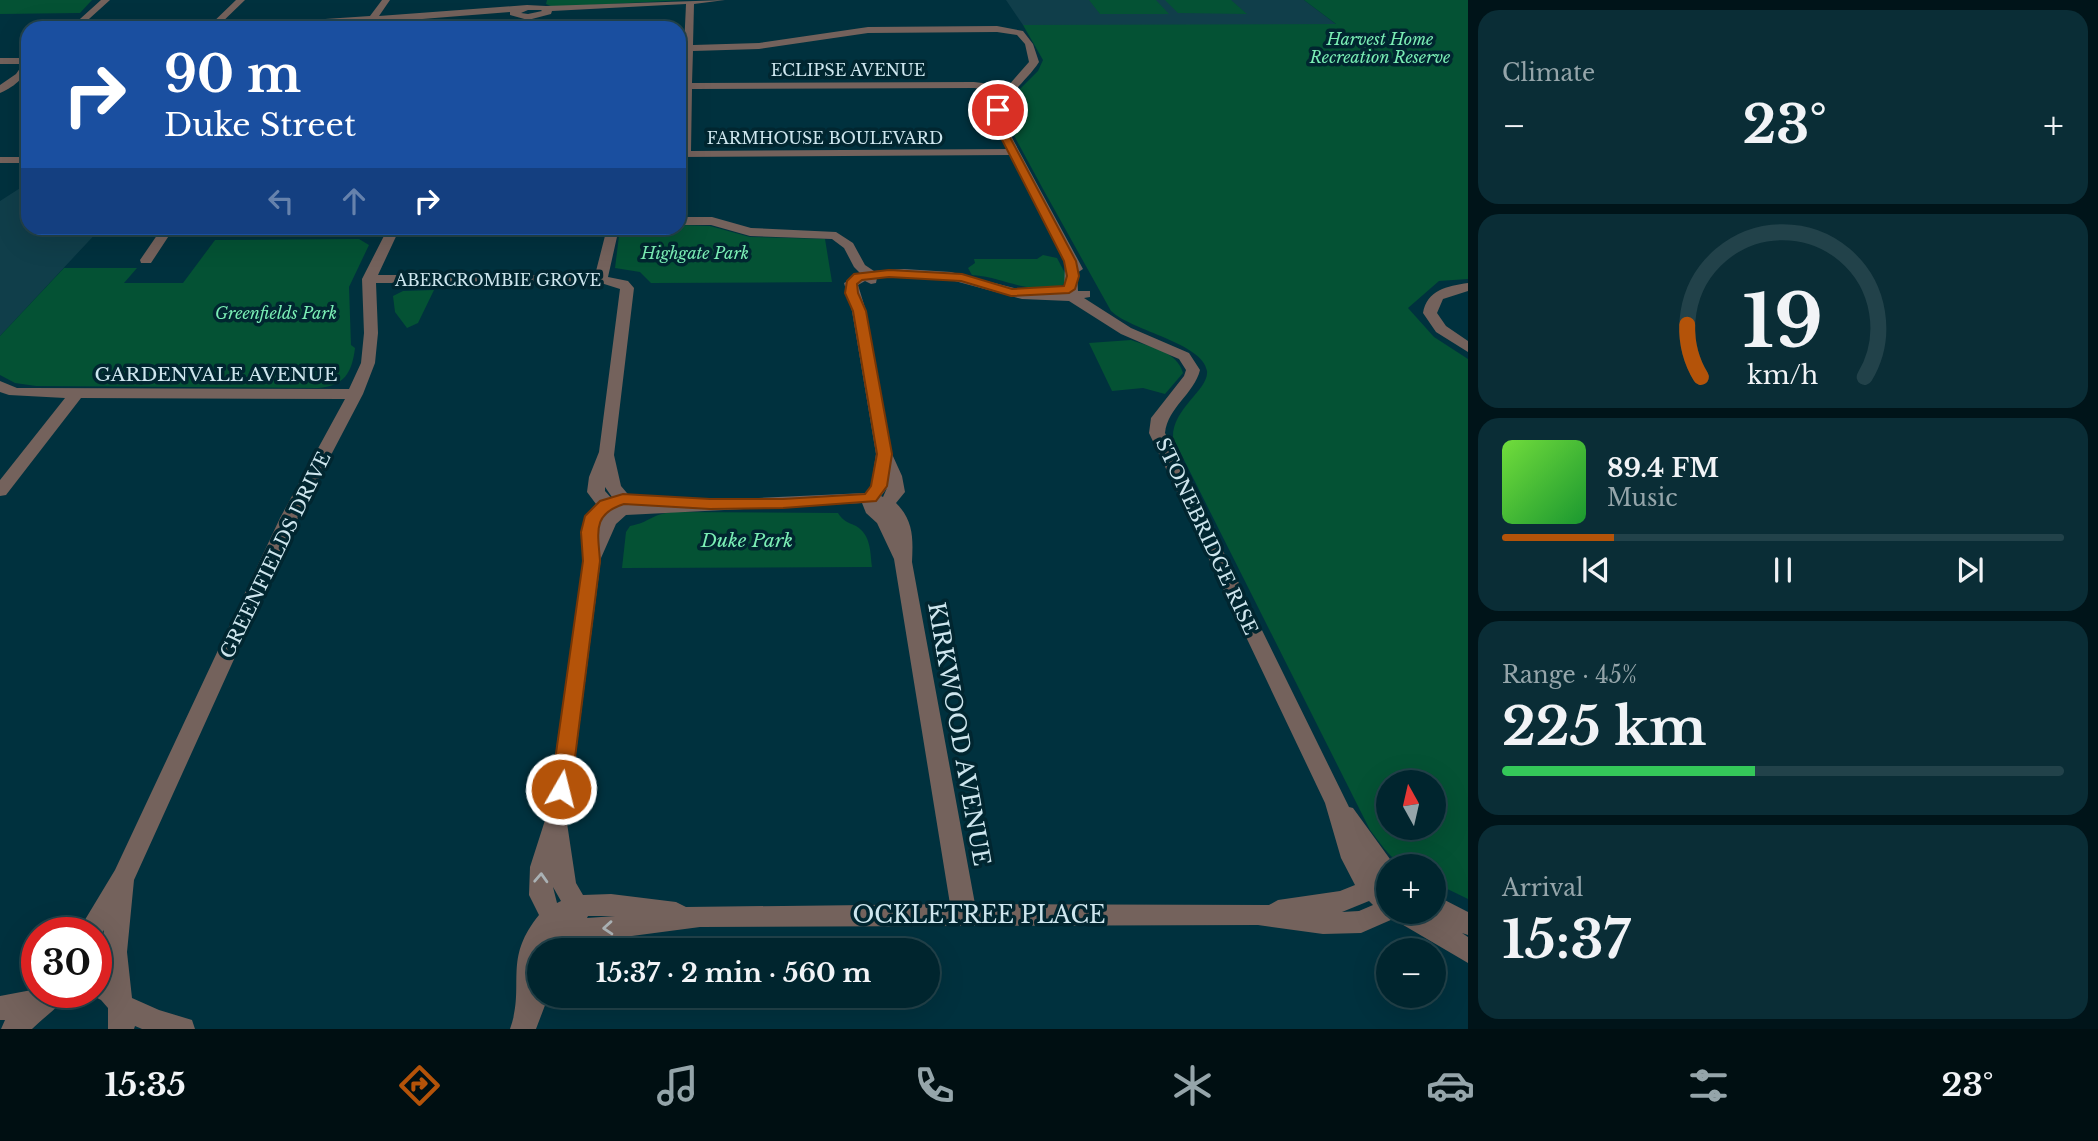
<!DOCTYPE html>
<meta charset="utf-8">
<style>
body{margin:0;font-family:"Libre Baskerville",serif;background:#0a2d36;color:#f1f3f6;height:100vh;display:flex;flex-direction:column;font-size:26px;white-space:nowrap}
*{box-sizing:border-box;margin:0}
p{font-size:23px;color:#95a5aa}
.icon{flex:none;width:38px;height:38px;fill:none;stroke:currentColor;stroke-width:2;stroke-linecap:round;stroke-linejoin:round}
.map{position:relative;flex:1;overflow:hidden}
.drawer{display:flex;flex-direction:column;gap:10px;padding:10px;background:#001419;width:630px}
.drawer>*{flex:none}
.guide{position:absolute;left:21px;top:21px;width:665px;height:214px;border-radius:21px;box-shadow:0 7px 28px #0002,0 0 0 2px #22424a;background:#1a4fa0;color:#fff;overflow:hidden}
.needle{width:46px;rotate:352deg}
.buttons{position:absolute;left:1376px;top:770px;display:grid;gap:14px}
.buttons a{display:grid;place-items:center;width:70px;height:70px;border-radius:50%;background:#00252e;box-shadow:0 7px 28px #0002,0 0 0 2px #22424a;font-size:35px}
.speed{position:absolute;left:21px;top:917px;display:flex;gap:14px;font-size:35px;font-weight:700;text-align:center}
.speed>*{display:grid;place-content:center;width:91px;height:91px;border-radius:50%;background:#00252e;box-shadow:0 7px 28px #0002,0 0 0 2px #22424a;line-height:1}
.speed .limit{border:10px solid #d22;background:#fff;color:#111}
.pin{position:absolute;display:grid;place-items:center;width:60px;height:60px;color:#fff;margin:-30px;border:4px solid #fff;border-radius:50%;box-shadow:0 2px 7px #0007}
.me{position:absolute;width:77px;margin:-38px;rotate:8deg;stroke-linejoin:round;filter:drop-shadow(0 0 5px #0008)}
.turn{display:flex;align-items:center;gap:24px;height:147px;padding:0 28px;font-size:32px}
.turn .icon{width:91px;height:91px;stroke-width:2.5}
.turn b{display:block;font-size:49px;line-height:60px}
.lanes{display:flex;align-items:center;height:66px;padding:0 28px;background:#0003;justify-content:center;gap:35px;direction:ltr}
.lanes .off{opacity:.35}
.big{font-size:52px;font-weight:700;line-height:1.1}
.drawer .tile{flex:1;display:flex;flex-direction:column;justify-content:center;gap:10px;min-width:0;padding:0 24px;border-radius:21px;background:#0a2d36}
.drawer .dial{align-items:center;gap:0}
.dial svg{height:182px;overflow:visible;fill:none;stroke:#22424a;stroke-width:7;stroke-linecap:round;text-anchor:middle}
.dial text{fill:#f1f3f6;stroke:none}
.song{display:flex;align-items:center;gap:21px}
.cover{width:84px;height:84px;border-radius:10px;background:linear-gradient(135deg,hsl(100 70% 55%),hsl(130 70% 35%))}
.played{height:7px;border-radius:4px;background:linear-gradient(90deg,#b45309 20%,#22424a 20%)}
.keys{display:flex;justify-content:space-around;direction:ltr}
.heat{display:flex;justify-content:space-between;align-items:center;font-size:38px;direction:ltr}
.charge{height:10px;border-radius:5px;background:linear-gradient(90deg,#34c759 45%,#22424a 0)}
.trip{position:absolute;left:527px;top:938px;width:413px;height:70px;border-radius:35px;background:#00252e;box-shadow:0 7px 28px #0002,0 0 0 2px #22424a;font-weight:700;line-height:70px;text-align:center}
.tabs{display:flex;height:112px;justify-content:space-around;align-items:center;background:#000f12;color:#95a5aa}
.tabs .icon{width:49px;height:49px}
.tabs .active{color:#b45309}
.tabs b{font-size:32px;color:#f1f3f6}
main{display:flex;flex:1;min-height:0}
.map>svg:first-child{display:block}
</style>
<main>
<div class="map">
<svg width="1468" height="1029" viewBox="0 0 1468 1029">
<rect width="100%" height="100%" fill="#00313e"/>
<!-- built -->
<path fill="#103e4a" d="M1006,0h298l33,25h-314z
M28,183v45h73l-101,108v-135z"/>
<!-- green -->
<path fill="#045234" fill-rule="evenodd" d="M0,0h92l-12,13 -80,1z
M547,0h138l-132,7 -7,-3z
M1089,0h67l13,14h-69z
M1165,0h66l16,14 -69,-1z
M1304,0h164v279l-29,2 -31,27 26,29 34,22v540l-35,-17v-16c-40,0 -39,-5 -63,-36l-197,-392c-1,-30 36,-48 34,-67 -4,-28 -75,-40 -96,-60l-68,-122 -32,-59 -4,-14 2,-12 6,-10 23,-23 5,-11 -20,-35 313,-1zM1388,782h45v46h-45z
M679,225l31,1 40,11 75,2 7,43 -181,1 -11,-11 -25,-4 4,-32 5,-7 55,-1z
M359,239l10,6 -20,42 2,58 4,3c-3,25 -11,38 -37,40l-282,-2 -21,-3 -15,-8v-39l64,-68h73l-13,15h59l32,-43z
M1043,255l14,3 10,19 -4,8c-43,9 -54,-7 -91,-10l-4,-7 7,-5 -1,-4h63z
M434,290l-16,33 -11,5 -12,-16 -2,-16 10,-5z
M1131,340c19,7 46,11 52,33l-18,21 -22,-6 -31,3 -23,-48z
M673,512l165,1c5,8 9,9 18,13 15,9 14,25 16,41l-250,1 4,-36 4,-6c21,-4 21,-12 43,-14z"/>
<g fill="none" stroke-linecap="round" stroke-linejoin="round">
<!-- minor -->
<path fill="#74625c" fill-rule="evenodd" d="M101,0h9l-31,28h-9z
M236,0h9l-29,28h-9z
M382,0h8l-11,16 148,-11 19,1 179,-6 -31,4 -1,41 66,-2 109,-16 129,-1 26,5 10,13 6,18c-14,22 -37,33 -35,61l79,146 -6,4 1,18h12v6l-6,1 47,30 58,25 11,17c-6,24 -32,37 -35,63l184,374 4,1 42,58h-7v46h45v-18l35,18v23l-6,-2 6,4v26l-75,-44 -32,14 -38,1 -65,-9 -558,2 -91,12 -29,1 -8,10h-33v46h6l2,4 -11,29h-26c16,-44 -8,-69 29,-114l-10,-20 1,-28 17,-53 36,-253c-2,-23 -4,-40 13,-57l-9,-12 2,-15 10,-25 21,-163 -19,-6h-225l2,50 -3,30 -12,31 -65,124 -164,362 -7,72 5,46 27,12 33,10 3,9h-53l-7,-3 -1,3h-26v-21l-7,-8 -15,-8h10v-19l8,3 -3,-24 3,-22 -8,11v-8h-19l38,-63 165,-352 65,-119 -264,-1 -75,97 -6,1v-16l65,-82 -56,-3 -9,-3v-11l17,7h13l319,1 12,-26 3,-30 -2,-54 26,-51h12l-22,47h217l12,-47h12l-11,49 20,4 6,7 -20,167 7,31 11,13 -1,5 234,-11 6,-7 5,-32 -24,-143 -8,-28 17,-9 -7,-7 -10,-19 -12,-9 -82,-3 -39,-11h-32v-8h33l39,11 85,4 17,11 12,22 9,6 30,-2 47,3 71,18 42,3 1,-33 -54,-105 -332,2 7,-153 -134,7 -1,3 -23,6 -18,-5v-3l-138,11 -139,5 4,-3 133,-9zM528,10h13l1,1 -14,3 -7,-1zM997,32l20,3 8,9 4,18 -21,24 -34,-4 -282,1 1,-32 66,-2 109,-16zM974,88l29,3c-16,21 -7,37 4,58l-316,2 1,-62zM888,277l63,3 71,19 47,2 52,33 58,25 7,11 -2,6 -33,42 -2,15 176,370 16,55 14,27 -15,6 -62,9 -9,5 -294,-1 -63,-342c1,-23 2,-41 -16,-59l9,-11 -3,-16 -10,-22 -26,-143 -8,-26 7,-4 6,3 5,-1 1,-5zM605,487l9,13v1l-9,-10zM887,488l-4,9 -2,-1zM862,503l4,10 11,10 17,36 56,345 -264,3 -10,-5 -65,-8 -28,1 -7,-12 -9,-60 34,-265 15,-34 10,-9zM553,887l8,14 -4,2zM1369,901l4,4 -14,6 -17,1zM588,916h27l-28,2z
M0,58h28c0,18 -12,28 -28,35v-8l16,-11 7,-10h-23z
M0,157h28v6h-28z
M162,228h12l-23,35h-10l-1,-3z
M1468,283v8l-25,8 -6,14 9,13 22,15v11l-32,-20 -13,-19c4,-23 24,-27 45,-30z
M37,989v3h33c-4,9 -28,27 -38,37h-31l4,-9h-5v-24z"/>
</g>
<!-- one-way arrows -->
<defs><path id="oneway-chevron" d="M-2-3.5L2.5 0L-2 3.5" fill="none" stroke-width="1.6" stroke-linecap="round" stroke-linejoin="round" transform="scale(1.75)"/></defs>
<g stroke="#aab1b4">
<use href="#oneway-chevron" transform="translate(541 878) rotate(-87)"/>
<use href="#oneway-chevron" transform="translate(608 928) rotate(176)"/>
</g>
<!-- route -->
<path fill="#b45309" stroke="#753606" stroke-width="2" d="M998,107l4,3 4,20 70,131 3,15 -4,13 -6,4 -58,3 -50,-15 -72,-4 -27,3 -5,4 1,9 8,18 26,143 -5,32 -11,15 -93,7 -73,1 -86,-5c-32,10 -26,28 -24,57l-29,228 -3,6 -7,2 -7,-2 -3,-6 32,-228 -2,-29 4,-16 15,-15 23,-7 87,5h73l82,-5 6,-8 6,-32 -24,-143 -8,-18 2,-12 7,-7 35,-4 73,4 50,15 52,-3 3,-10 -3,-15 -67,-131 -4,-20z"/>
<g text-anchor="middle" stroke-width="7" stroke-linejoin="round" paint-order="stroke">
<!-- far-park labels -->
<g font-size="16" font-style="italic" fill="#7aeeb5" stroke="#012630">
<text x="1380" y="45">Harvest Home<tspan x="1380" dy="18">Recreation Reserve</tspan></text>
<text x="695" y="259">Highgate Park</text>
<text x="276" y="319">Greenfields Park</text>
</g>
<!-- far-street labels -->
<g font-size="16" fill="#cee6ee" stroke="#012630">
<text x="848" y="76">ECLIPSE AVENUE</text>
<text x="825" y="144">FARMHOUSE BOULEVARD</text>
<text x="498" y="286">ABERCROMBIE GROVE</text>
</g>
<!-- street labels -->
<g font-size="19" fill="#cee6ee" stroke="#012630">
<text x="216" y="381">GARDENVALE AVENUE</text>
<text transform="translate(1207 536) rotate(65)" y="7">STONEBRIDGE RISE</text>
<text transform="translate(275 555) rotate(-64)" y="7">GREENFIELDS DRIVE</text>
</g>
<!-- park labels -->
<g font-size="19" font-style="italic" fill="#7aeeb5" stroke="#012630">
<text x="747" y="547">Duke Park</text>
</g>
<!-- near-street labels -->
<g font-size="23" fill="#cee6ee" stroke="#012630">
<text transform="translate(959 734) rotate(80)" y="8">KIRKWOOD AVENUE</text>
<text x="979" y="923">OCKLETREE PLACE</text>
</g>
</g>
</svg>
<div class="buttons">
<a><svg class="needle" viewBox="-14 -14 28 28"><path d="M0-13l5 13h-10z" fill="#e53935"/><path d="M0 13l5-13h-10z" fill="#95a5aa"/></svg></a>
<a>+</a>
<a>−</a>
</div>
<div class="speed"><div class="limit">30</div></div>
<div class="pin" style="left:998px;top:110px;background:#d93025"><svg class="icon" aria-label="arrive" viewBox="0 0 24 24"><path d="M6 21V4h12l-3 4 3 4H6"/></svg></div>
<svg class="me" style="left:561px;top:789px" viewBox="-20 -20 40 40"><circle r="17" fill="#b45309" stroke="#fff" stroke-width="3"/><path d="M0-11L8 9 0 5-8 9z" fill="#fff"/></svg>
<div class="trip">15:37 · 2 min · 560 m</div>
<div class="guide">
<div class="turn"><svg class="icon" aria-label="right" viewBox="0 0 24 24"><path d="M7 20v-9h11M14 6l5 5-5 5"/></svg><div><b>90 m</b>Duke Street</div></div>
<div class="lanes"><svg class="icon off" aria-label="left" viewBox="0 0 24 24"><path d="M17 20v-9H6M10 6l-5 5 5 5"/></svg><svg class="icon off" aria-label="ahead" viewBox="0 0 24 24"><path d="M12 20V5M6 11l6-6 6 6"/></svg><svg class="icon" aria-label="right" viewBox="0 0 24 24"><path d="M7 20v-9h11M14 6l5 5-5 5"/></svg></div>
</div>
</div>
<section class="drawer">
<div class="tile"><p>Climate</p>
<div class="heat"><a>−</a><b class="big">23°</b><a>+</a></div>
</div>
<div class="tile dial"><svg viewBox="0 0 100 80">
<path d="M14 69A42 42 0 1 1 86 69"/>
<path d="M14 69A42 42 0 0 1 8 46" stroke="#b45309"/>
<text x="50" y="56" font-size="32" font-weight="700">19</text>
<text x="50" y="72" font-size="11">km/h</text>
</svg></div>
<div class="tile">
<div class="song"><i class="cover"></i><div><b>89.4 FM</b><p>Music</p></div></div>
<div class="played"></div>
<div class="keys"><svg class="icon" aria-label="previous" viewBox="0 0 24 24"><path d="M18 5L8 12l10 7zM5 5v14"/></svg><svg class="icon" aria-label="pause" viewBox="0 0 24 24"><path d="M8 5v14M16 5v14"/></svg><svg class="icon" aria-label="next" viewBox="0 0 24 24"><path d="M6 5l10 7-10 7zM19 5v14"/></svg></div>
</div>
<div class="tile"><p>Range · 45%</p><b class="big">225 km</b><div class="charge"></div></div>
<div class="tile"><p>Arrival</p><b class="big">15:37</b></div>
</section>
</main>
<nav class="tabs">
<b>15:35</b>
<svg class="icon active" aria-label="directions" viewBox="0 0 24 24"><path d="M12 3l9 9-9 9-9-9zM9 14v-3h6M13 9l2 2-2 2"/></svg>
<svg class="icon" aria-label="music" viewBox="0 0 24 24"><path d="M9 18V5l10-2v13"/><circle cx="6" cy="18" r="3"/><circle cx="16" cy="16" r="3"/></svg>
<svg class="icon" aria-label="phone" viewBox="0 0 24 24"><path d="M5 4h4l2 5-3 2q2 4 5 5l2-3 5 2v4C11 20 4 13 5 4z"/></svg>
<svg class="icon" aria-label="climate" viewBox="0 0 24 24"><path d="M12 3v18M4 7l16 10M4 17L20 7"/></svg>
<svg class="icon" aria-label="car" viewBox="0 0 24 24"><path d="M5 17H2v-5l4-1 3-4h7l3 4 3 1v5h-3M9 17h6M6 11h13"/><circle cx="7" cy="17" r="2"/><circle cx="17" cy="17" r="2"/></svg>
<svg class="icon" aria-label="filters" viewBox="0 0 24 24"><path d="M4 7h16M4 17h16"/><circle cx="9" cy="7" r="2"/><circle cx="15" cy="17" r="2"/></svg>
<b>23°</b>
</nav>
